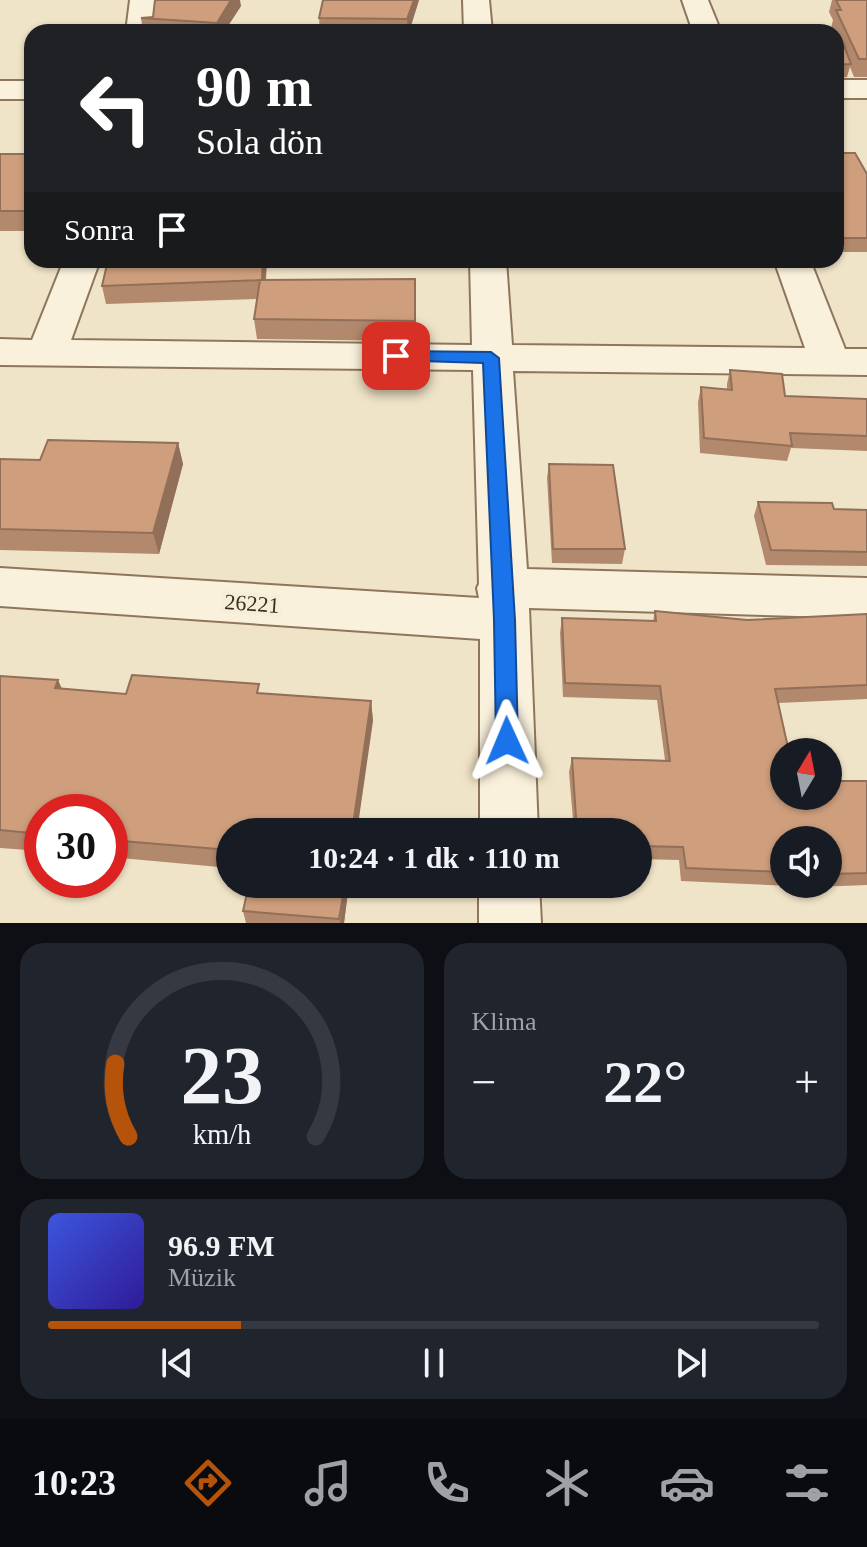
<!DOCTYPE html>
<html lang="tr">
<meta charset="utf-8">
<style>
body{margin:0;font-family:"Times New Roman",serif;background:#20242c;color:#f1f3f6;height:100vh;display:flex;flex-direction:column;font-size:30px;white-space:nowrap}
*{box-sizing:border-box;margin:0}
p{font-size:26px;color:#9ea1a6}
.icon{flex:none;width:44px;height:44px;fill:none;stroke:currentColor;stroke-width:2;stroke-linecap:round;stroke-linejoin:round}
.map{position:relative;height:923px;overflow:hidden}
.details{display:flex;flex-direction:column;gap:20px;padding:20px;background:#0d0f14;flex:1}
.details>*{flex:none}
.banner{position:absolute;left:24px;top:24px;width:820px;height:244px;border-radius:24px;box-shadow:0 2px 6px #0004;background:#202124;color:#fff;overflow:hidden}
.needle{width:52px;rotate:10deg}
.controls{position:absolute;left:770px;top:738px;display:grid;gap:16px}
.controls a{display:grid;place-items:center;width:72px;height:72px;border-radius:50%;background:#171b24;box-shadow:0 2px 6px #0004;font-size:40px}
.speed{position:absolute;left:24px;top:794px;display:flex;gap:16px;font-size:40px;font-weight:700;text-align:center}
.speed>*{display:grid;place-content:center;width:104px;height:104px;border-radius:50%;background:#171b24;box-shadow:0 2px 6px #0004;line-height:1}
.speed .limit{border:12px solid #d22;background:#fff;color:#111}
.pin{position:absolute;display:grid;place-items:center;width:68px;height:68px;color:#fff;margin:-34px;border-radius:16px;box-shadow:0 4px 12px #0006}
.me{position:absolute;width:88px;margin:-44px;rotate:359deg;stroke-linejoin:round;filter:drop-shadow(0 0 6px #0008)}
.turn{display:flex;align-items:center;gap:28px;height:168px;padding:0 40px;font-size:36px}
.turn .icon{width:104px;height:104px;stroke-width:2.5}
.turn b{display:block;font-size:56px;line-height:68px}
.then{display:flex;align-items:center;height:76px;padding:0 40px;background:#0003;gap:16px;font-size:30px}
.big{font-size:60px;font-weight:600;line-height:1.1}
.details .card{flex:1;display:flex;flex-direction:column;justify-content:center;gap:12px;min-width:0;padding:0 28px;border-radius:24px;background:#20242c}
.details .dial{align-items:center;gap:0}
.dial svg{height:208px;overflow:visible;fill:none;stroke:#363941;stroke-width:7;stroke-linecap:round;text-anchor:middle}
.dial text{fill:#f1f3f6;stroke:none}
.song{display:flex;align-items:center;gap:24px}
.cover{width:96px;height:96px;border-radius:12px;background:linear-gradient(135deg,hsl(230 70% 55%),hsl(250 70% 35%))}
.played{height:8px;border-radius:4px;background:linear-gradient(90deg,#b45309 25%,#363941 25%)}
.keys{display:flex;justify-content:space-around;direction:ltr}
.heat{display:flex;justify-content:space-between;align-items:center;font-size:44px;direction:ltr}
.details .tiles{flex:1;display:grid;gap:20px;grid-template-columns:1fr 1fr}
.card:last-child{grid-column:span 2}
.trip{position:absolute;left:216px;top:818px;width:436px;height:80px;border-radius:40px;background:#171b24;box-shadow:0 2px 6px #0004;font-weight:600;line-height:80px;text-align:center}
.menu{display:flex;height:128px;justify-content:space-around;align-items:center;background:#090b0e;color:#9ea1a6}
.menu .icon{width:56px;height:56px}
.menu .on{color:#b45309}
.menu b{font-size:36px;color:#f1f3f6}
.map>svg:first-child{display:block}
</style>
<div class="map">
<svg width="867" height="923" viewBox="0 0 867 923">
<rect width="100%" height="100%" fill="#f0e4c8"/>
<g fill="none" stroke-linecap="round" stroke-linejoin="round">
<!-- minor casing -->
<g stroke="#8d765c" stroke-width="4">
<path id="minor" d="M130,0h26l-2,32h-28z
M463,0h26l3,32h-28z
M682,0h26l13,32h-28z
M836,80h31v18h-31z
M0,81h32v18h-32z
M64,260h36l-29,80 401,5 -2,-85h36l6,85 293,3 -31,-88h36l35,89h22v26l-354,-4 14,198 340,9v40l-338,-10 9,224h-58v-193l-480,-33v-38l479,30 -2,-10 2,-4 -6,-214 -473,-5v-26l32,1z
M479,884h60l2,39h-62z"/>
</g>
<!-- minor -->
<use href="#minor" fill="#faf1dc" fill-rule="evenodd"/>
</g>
<!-- wall -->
<path fill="#b2896c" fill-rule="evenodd" d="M419,0l-10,32h-89l-1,-14z
M832,0h35v77h-13l-4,-10 -3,10 -11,1v-35h2l-2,-5v-6h-3l-2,-4 2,-8 -4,-8z
M241,6l-17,26h-81l-2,-14z
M836,153l31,21v78h-31z
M0,154h32v77h-32z
M267,260l-1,20 149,-1v62l-158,-2 -3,-20 3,-20 -151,5 -4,-18z
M730,370l55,26 82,3v52l-76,-3 -4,13 -87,-8 -2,-51 3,-15 26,2v-5z
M178,443l5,21 -24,90 -159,-4v-91l40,1z
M549,464l76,85 -3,15 -70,-1 -5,-85z
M758,502l76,7 33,1v56l-101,-1 -12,-49z
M655,611l92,9 120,-6v85l-89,4 6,93 83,-15v104l-53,2 -133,-6 -2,-21 -41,-1v-27h-64l-5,-60 3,-14 93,2 -8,-60 -94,-3 -3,-64 2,-15 91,3zM784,840h44v44h-44z
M0,676l58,4 4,9 64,5 135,-1 110,8 2,20 -143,111v36l-120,-11v-45h-68v39l-42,-3z
M249,884h100l-5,39h-98l-3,-12z"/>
<!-- shaded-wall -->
<path fill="#916f58" d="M231,0h9l1,6 -17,26h-6l-1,-9z
M414,0h5l-10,32h-1l-1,-13z
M263,260h4l-3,39 -2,-19z
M178,443l5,21 -24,90 -6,-21z
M58,680l8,20 -11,-12z
M371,701l2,20 -16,111h-5z
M345,884h4l-5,39h-4z"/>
<!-- building -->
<path fill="#cf9f7d" stroke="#916f58" stroke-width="2" d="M155,0h76l-14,23 -76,-5 12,-1z
M323,0h91l-7,19 -88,-1z
M836,0h31v59h-8l-23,-49h5z
M836,43h7l8,21 -14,1 -1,6z
M836,153h19l12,21v64h-31z
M0,154h32v53l-2,4h-30z
M108,260h155l-1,20 -160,6z
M415,279v42l-161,-2 6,-39z
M730,370l52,4 3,22 82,3v37l-77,-3 2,13 -88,-8 -3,-51 31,3z
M48,440l130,3 -25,90 -153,-4v-70l40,1z
M549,464l64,1 12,84h-72z
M758,502l74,1 2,6 33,1v42l-96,-2z
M655,611l92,9 120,-6v71l-92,4 14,63h-5v44h44v-15h39v92l-39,1v-34h-44v32l-98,-4 -3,-21 -45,-1v-14h-61l-5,-74 98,3 -10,-75 -95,-3 -3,-65 94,3z
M132,675l127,9 -2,9 114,8 -19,131h-122v18l-120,-10v-28h-68v22l-42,-4v-154l58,4 -3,8 71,6z
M249,884h96l-6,35 -96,-8z"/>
<!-- route -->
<path fill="#1a73e8" stroke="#114b97" stroke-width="2" d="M396,351l95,1 8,6 16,262 3,121 -3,7 -8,3 -8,-3 -3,-7 -2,-121 -11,-257 -93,-3 -2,-4z"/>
<g text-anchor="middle" stroke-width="8" stroke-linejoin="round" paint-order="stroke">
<!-- street labels -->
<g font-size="22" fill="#3d2e20" stroke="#f7eed8">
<text transform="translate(252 603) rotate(4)" y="8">26221</text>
</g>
</g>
</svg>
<div class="controls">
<a><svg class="needle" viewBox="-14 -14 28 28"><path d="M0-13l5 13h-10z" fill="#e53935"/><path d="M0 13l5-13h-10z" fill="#9ea1a6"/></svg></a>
<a><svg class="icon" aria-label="sound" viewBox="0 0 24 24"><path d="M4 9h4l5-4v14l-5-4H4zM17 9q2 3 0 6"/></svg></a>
</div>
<div class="speed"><div class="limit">30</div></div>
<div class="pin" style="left:396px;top:356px;background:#d93025"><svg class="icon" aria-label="arrive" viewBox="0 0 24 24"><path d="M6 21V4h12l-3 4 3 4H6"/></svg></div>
<svg class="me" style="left:507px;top:741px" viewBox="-20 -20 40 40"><path d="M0-17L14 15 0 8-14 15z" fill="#1a73e8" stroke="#fff" stroke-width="4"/></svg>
<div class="trip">10:24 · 1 dk · 110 m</div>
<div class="banner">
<div class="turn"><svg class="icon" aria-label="left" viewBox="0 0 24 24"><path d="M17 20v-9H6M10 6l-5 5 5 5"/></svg><div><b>90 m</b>Sola dön</div></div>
<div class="then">Sonra<svg class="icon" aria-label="arrive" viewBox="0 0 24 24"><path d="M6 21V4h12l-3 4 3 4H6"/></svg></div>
</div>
</div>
<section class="details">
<div class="tiles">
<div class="card dial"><svg viewBox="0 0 100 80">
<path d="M14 69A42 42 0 1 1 86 69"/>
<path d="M14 69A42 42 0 0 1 9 41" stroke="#b45309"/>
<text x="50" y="56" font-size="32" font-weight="700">23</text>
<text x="50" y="72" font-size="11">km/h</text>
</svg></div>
<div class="card"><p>Klima</p>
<div class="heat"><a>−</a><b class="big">22°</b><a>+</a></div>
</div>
<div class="card">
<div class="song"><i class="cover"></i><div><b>96.9 FM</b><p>Müzik</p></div></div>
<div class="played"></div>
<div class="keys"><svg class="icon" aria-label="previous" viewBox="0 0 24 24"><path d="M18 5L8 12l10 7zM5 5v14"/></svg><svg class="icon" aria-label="pause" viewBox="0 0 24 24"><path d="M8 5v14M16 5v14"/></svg><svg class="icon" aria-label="next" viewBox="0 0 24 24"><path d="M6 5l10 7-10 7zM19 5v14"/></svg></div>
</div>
</div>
</section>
<nav class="menu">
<b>10:23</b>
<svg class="icon on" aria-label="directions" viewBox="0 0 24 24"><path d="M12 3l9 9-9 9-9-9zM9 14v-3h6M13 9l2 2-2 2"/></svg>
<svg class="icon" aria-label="music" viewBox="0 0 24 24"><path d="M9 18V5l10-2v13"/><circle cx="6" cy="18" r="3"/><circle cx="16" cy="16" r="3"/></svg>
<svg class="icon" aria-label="phone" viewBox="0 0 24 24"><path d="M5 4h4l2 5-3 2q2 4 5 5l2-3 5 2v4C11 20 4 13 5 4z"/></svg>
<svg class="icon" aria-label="climate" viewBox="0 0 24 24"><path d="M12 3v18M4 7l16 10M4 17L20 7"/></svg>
<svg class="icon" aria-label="car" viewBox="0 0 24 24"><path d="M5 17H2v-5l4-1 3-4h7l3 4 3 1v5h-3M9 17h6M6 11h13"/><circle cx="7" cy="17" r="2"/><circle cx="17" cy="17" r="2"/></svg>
<svg class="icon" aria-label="filters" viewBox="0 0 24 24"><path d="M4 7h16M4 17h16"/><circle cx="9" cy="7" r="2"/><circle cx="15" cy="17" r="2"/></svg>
</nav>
